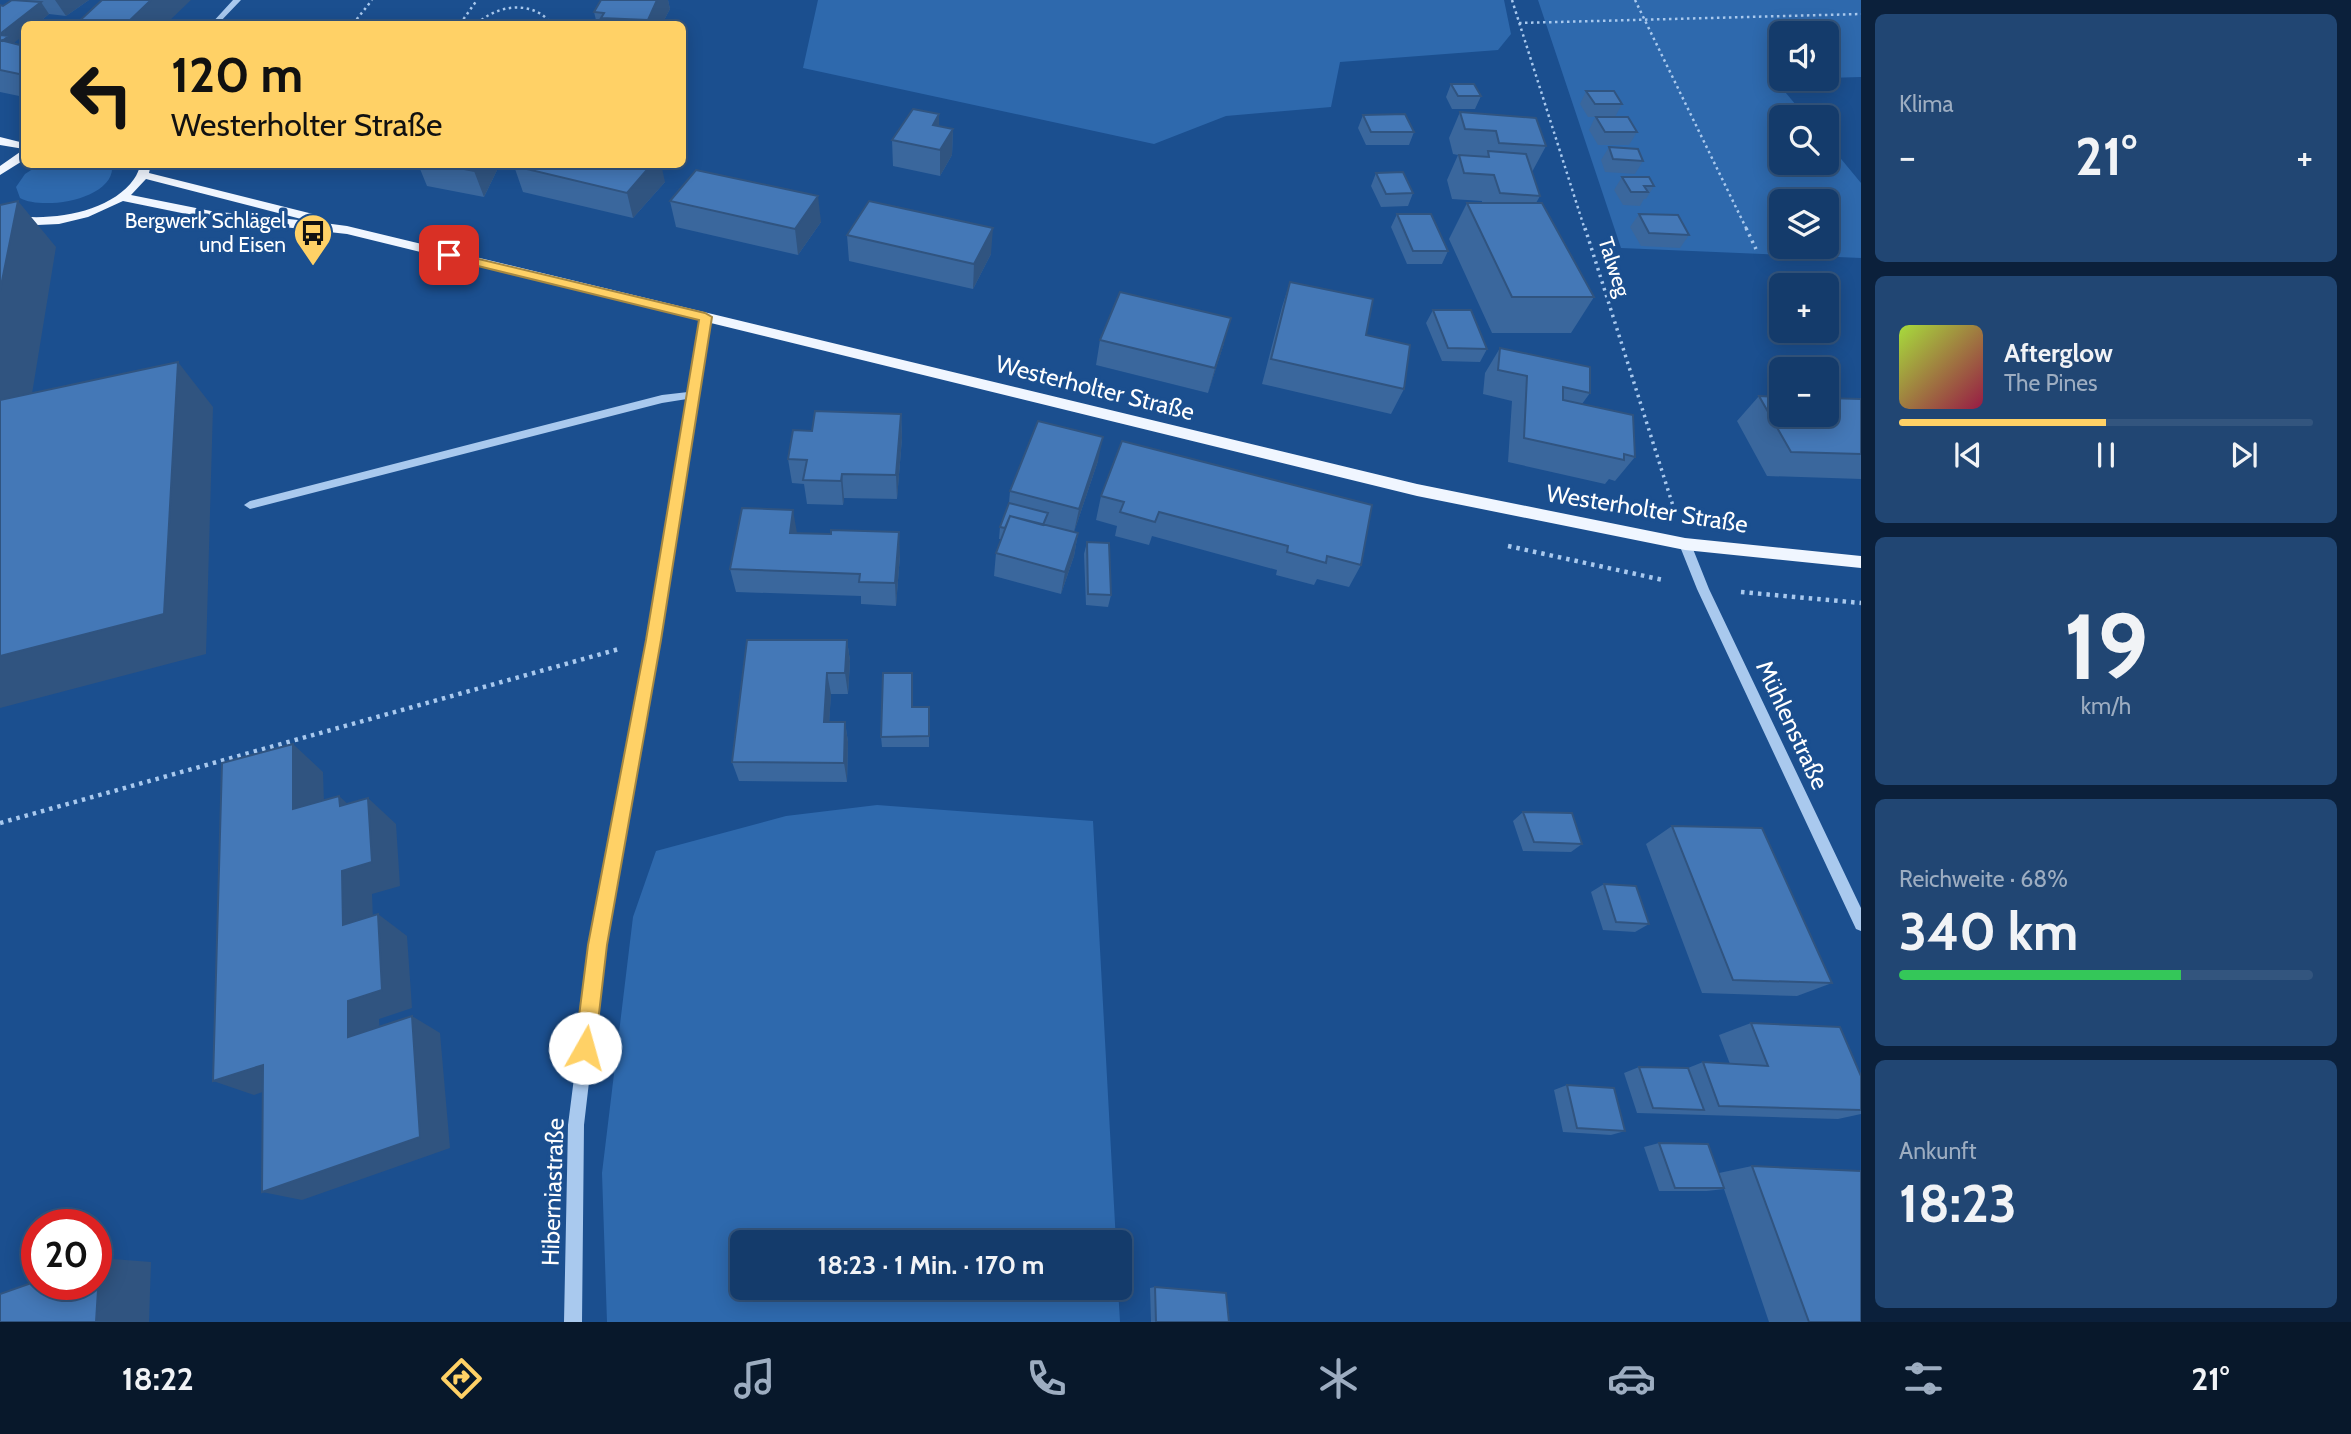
<!DOCTYPE html>
<html lang="de">
<meta charset="utf-8">
<style>
body{margin:0;font-family:Cabin,sans-serif;background:#214673;color:#f1f3f6;height:100vh;display:flex;flex-direction:column;font-size:26px;white-space:nowrap}
*{box-sizing:border-box;margin:0}
p{font-size:23px;color:#9dadc1}
.icon{flex:none;width:38px;height:38px;fill:none;stroke:currentColor;stroke-width:2;stroke-linecap:round;stroke-linejoin:round}
.map{position:relative;flex:1;overflow:hidden}
.sheet{display:flex;flex-direction:column;gap:14px;padding:14px;background:#0b203b;width:490px}
.sheet>*{flex:none}
.banner{position:absolute;left:21px;top:21px;width:665px;height:147px;border-radius:10px;box-shadow:0 4px 18px #0003,0 0 0 2px #33557e;background:#ffd166;color:#111;overflow:hidden}
.tools{position:absolute;left:1769px;top:21px;display:grid;gap:14px}
.tools a{display:grid;place-items:center;width:70px;height:70px;border-radius:10px;background:#143b6b;box-shadow:0 4px 18px #0003,0 0 0 2px #33557e;font-size:35px}
.speed{position:absolute;left:21px;top:1209px;display:flex;gap:14px;font-size:35px;font-weight:700;text-align:center}
.speed>*{display:grid;place-content:center;width:91px;height:91px;border-radius:50%;background:#143b6b;box-shadow:0 4px 18px #0003,0 0 0 2px #33557e;line-height:1}
.speed .limit{border:10px solid #d22;background:#fff;color:#111}
.pin{position:absolute;display:grid;place-items:center;width:60px;height:60px;color:#fff;margin:-30px;border-radius:14px;box-shadow:0 4px 10px #0006}
.me{position:absolute;width:77px;margin:-38px;rotate:7deg;stroke-linejoin:round;filter:drop-shadow(0 0 5px #0008)}
.turn{display:flex;align-items:center;gap:24px;height:147px;padding:0 35px;font-size:32px}
.turn .icon{width:91px;height:91px;stroke-width:2.5}
.turn b{display:block;font-size:49px;line-height:60px}
.big{font-size:52px;font-weight:700;line-height:1.1}
.sheet .tile{flex:1;display:flex;flex-direction:column;justify-content:center;gap:10px;min-width:0;padding:0 24px;border-radius:10px;background:#214673}
.sheet .dial{align-items:center;gap:0}
.dial b{font-size:91px;line-height:1}
.song{display:flex;align-items:center;gap:21px}
.cover{width:84px;height:84px;border-radius:10px;background:linear-gradient(135deg,hsl(80 70% 55%),hsl(340 70% 35%))}
.played{height:7px;border-radius:4px;background:linear-gradient(90deg,#ffd166 50%,#33557e 50%)}
.keys{display:flex;justify-content:space-around;direction:ltr}
.heat{display:flex;justify-content:space-between;align-items:center;font-size:38px;direction:ltr}
.charge{height:10px;border-radius:5px;background:linear-gradient(90deg,#34c759 68%,#33557e 0)}
.trip{position:absolute;left:730px;top:1230px;width:402px;height:70px;border-radius:10px;background:#143b6b;box-shadow:0 4px 18px #0003,0 0 0 2px #33557e;font-weight:700;line-height:70px;text-align:center}
.tab-bar{display:flex;height:112px;justify-content:space-around;align-items:center;background:#08182b;color:#9dadc1}
.tab-bar .icon{width:49px;height:49px}
.tab-bar .current{color:#ffd166}
.tab-bar b{font-size:32px;color:#f1f3f6}
main{display:flex;flex:1;min-height:0}
.map>svg:first-child{display:block}
</style>
<main>
<div class="map">
<svg width="1861" height="1322" viewBox="0 0 1861 1322">
<rect width="100%" height="100%" fill="#1b4f8f"/>
<!-- green -->
<path fill="#2e69ad" fill-rule="evenodd" d="M818,0h686l7,34 -13,16 -158,12 -9,45 -105,9 -72,28 -351,-76z
M1538,0h323v77l-34,1v-45h-45v46h35l-41,2 30,36h-24v46h45v-21l34,41v75l-240,-10zM1782,201h45v46h-45z
M39,165h73c4,34 -69,46 -92,33l-4,-11 9,-13z
M877,805l216,16 23,421h-374v46h376l2,34h-513l-5,-149 31,-256 23,-66 130,-35z"/>
<g fill="none" stroke-linecap="round" stroke-linejoin="round">
<!-- path-far2 -->
<path stroke="#a9c9ee" stroke-width="2.5" stroke-dasharray="2.5 3.5" stroke-linecap="butt" d="M1512,0l73,230
M1635,0l112,230
M463,21l15,1
M1519,23l342,-9
M353,24l19,-24
M460,24l17,-24
M477,24c18,-18 52,-24 71,-4l-2,4"/>
<!-- path-far1 -->
<path stroke="#a9c9ee" stroke-width="3.5" stroke-dasharray="2.5 4.5" stroke-linecap="butt" d="M1585,228l89,281
M1746,228l10,21"/>
<!-- path -->
<path stroke="#a9c9ee" stroke-width="4.5" stroke-dasharray="3.5 5" stroke-linecap="butt" d="M1508,546l155,34
M1741,592l120,11
M0,823l619,-174"/>
<!-- minor -->
<path fill="#a9c9ee" fill-rule="evenodd" d="M233,0h8l-23,24h-7z
M705,314l5,3 -51,323 -54,305 -21,180 -2,197h-18l4,-197 23,-180 56,-305 40,-241 -25,4 -412,106 -6,-4 6,-4 412,-106 26,-3 12,-75z
M1685,540l6,4 18,45 152,319v23l-5,-2 -159,-340 -18,-45z"/>
<!-- major -->
<path fill="#f0f6ff" fill-rule="evenodd" d="M0,137l24,6v6l-24,-4z
M20,152h4v8l-24,15v-9z
M141,164h10l-2,9 164,41 2,3 -6,4 38,5 1070,258 268,54 176,18v12l-176,-18 -268,-54 -1070,-262 -136,-15 -88,-18 -35,16 -29,7 -43,2 -16,-5v-8c39,10 108,3 134,-34 3,-4 5,-10 7,-15zM146,179l159,41 3,1 -97,-10 -80,-16z"/>
</g>
<!-- wall -->
<path fill="#3a679d" d="M12,0h77l-23,16 -17,-2 -12,10h-13l-10,19 10,3v51l-24,-5v-87l3,1z
M601,0h67l2,9 -8,15h-65l-3,-12z
M1451,84l30,12 -6,13h-23l-6,-12z
M1586,91l36,13 -7,13 22,15 -8,13h-31l-9,-15 6,-13h-7l-8,-13z
M1460,112l86,34 -14,26 8,24 -4,7 58,94 -23,36h-79l-43,-94 18,-36h15v-2l-30,-2 -5,-19 11,-25 -5,-1 -4,-16z
M1363,115l51,17 -5,13h-43l-8,-17z
M939,127l14,2 -1,26 -12,21 -47,-10 -1,-26z
M1609,147l34,14 -8,13 -30,-2 -4,-12z
M418,164h82l-16,33 -57,-11z
M514,166l151,16 -32,36 -110,-26z
M1376,173l37,20 -5,13 -27,1 -10,-21z
M1622,177l32,9 -8,13h-2l-4,7 -17,-1 -9,-15z
M670,201l151,21 -23,33 -122,-28z
M1397,214l51,37 -6,13h-35l-16,-37z
M1639,214l50,21 -9,13 -39,-2 -11,-19z
M847,235l144,19 -18,35 -124,-28z
M1290,282l76,53 38,54 -13,25 -129,-30 20,-77z
M1433,310l54,39 -7,13 -38,-1 -16,-38z
M1100,340l124,3 -16,50 -112,-28z
M1500,348l90,45 -8,11 53,53 -20,24 -6,-2 -4,5 -97,-22 4,-61 -29,-7 2,-21z
M1759,396l102,3v80l-94,-3 -30,-55z
M901,414l1,24 -5,61 -53,-1 -1,7 -36,-1 -3,-20 -12,-1 -4,-24 24,-28z
M1098,461l-24,71 4,1 -4,23 -13,38 -67,-18 2,-23 5,-14h-2l1,-12 9,-24 1,-12z
M1101,496l260,69 -12,22 -32,-8 -3,6 -38,-10 1,-5 -125,-34 -3,9 -34,-9 2,-10 -21,-6z
M797,533l103,22 -4,51 -35,-2v-8l-125,-4 -6,-23z
M1087,542l24,53 -3,12 -22,-2 -2,-51z
M847,640l3,21 -2,33h-17l-2,28h16l3,20 -1,40 -108,-1 -7,-19z
M912,707h17v40h-47l-1,-10z
M1523,812l59,32 -11,8 -48,-1 -10,-30z
M1672,826l160,157 -35,13 -95,-3 -56,-149z
M1604,884l45,40 -14,8 -32,-2 -12,-38z
M1751,1023l110,53v38l-23,5 -201,-6 -13,-40 15,-6 49,1 15,-6 27,2 -11,-29z
M1567,1085l58,46 -14,4 -48,-3 -9,-42z
M1659,1143l60,30 33,-7 109,156h-92l-45,-133 -17,2h-48l-15,-44z
M1155,1287l74,35h-78l-1,-34z"/>
<!-- shaded-wall -->
<path fill="#305480" d="M55,0h34l-23,16z
M151,0h40l-25,24h-40z
M657,0h11l2,9 -8,15h-13l-1,-4z
M41,2l8,12 -12,10h-13v11l-10,8 5,6 -15,11 -4,-26z
M939,114v26l-6,-15z
M953,129l-1,26 -12,21v-26z
M478,164h22l-16,33 -10,-26z
M652,164h9l4,18 -32,36 -6,-25z
M818,196l3,26 -23,33 -3,-26z
M18,201l38,46 -33,202 -23,-22v-136z
M993,228l-2,26 -18,35 1,-25z
M1231,318l-7,25 -16,50 7,-25z
M178,362l35,45 -7,247 -206,54v-52z
M901,414l1,24 -5,61 -1,-24z
M1103,437l-5,24 -24,71 5,-23z
M842,474l2,24 -1,7 -2,-24z
M793,510l4,23h-7z
M899,532l1,23 -4,51 -1,-23z
M1078,533l-4,23 -13,38 4,-22z
M847,640l3,21 -2,33 -3,-21z
M827,673l4,21 -3,48 -4,-20z
M845,722l3,20 -1,40 -3,-19z
M293,744l30,28 2,63 -32,-26z
M339,796l29,26 -28,-16z
M368,798l28,26 4,62 -28,8 2,52 -31,-21 -1,-54z
M378,914l29,22 5,72 -33,11 2,35 -33,-17v-36z
M412,1016l28,17 10,115 -148,52 -40,-8z
M263,1065l37,14 -46,16 -41,-14z
M100,1258l51,4 -2,60h-53z"/>
<!-- building -->
<path fill="#4478b7" stroke="#305480" stroke-width="2" d="M12,0l29,2 -41,32v-29l3,1z
M102,0h49l-25,24h-50z
M601,0h56l-9,20 -47,-2 3,-5 -10,-1z
M0,35l9,1 -7,5 -2,-1z
M0,40l24,6v29l-24,-5z
M1451,84h23l7,12h-23z
M1586,91h28l8,13h-27z
M913,109l26,5 -6,11 20,4 -13,21 -48,-10z
M1460,112l76,6 10,28 -47,-3 -3,-12 -31,-2z
M1405,114l9,18h-43l-8,-17z
M1596,117h32l9,15h-32z
M1609,147l29,2 5,12 -30,-2z
M1488,151l38,3 14,42 -40,-3 -6,-18 -30,-2 -5,-18 30,2z
M437,164h41l-4,7z
M516,164h136l-25,29 -113,-27z
M696,170l122,26 -23,33 -125,-28z
M1403,172l10,21 -27,1 -10,-21z
M1622,177h27l5,9h-10l4,6h-17z
M18,201l-18,90v-86z
M869,201l124,27 -19,36 -127,-29z
M1467,203h75l52,94h-82z
M1397,214h34l17,37h-35z
M1639,214l39,1 11,20 -40,-2z
M1290,282l83,17 -7,36 44,10 -6,44 -133,-30z
M1120,292l111,26 -16,50 -115,-28z
M1433,310h38l16,39 -39,-1z
M1500,348l90,19v26l-27,-6v13l70,15 2,42 -11,-3v6l-100,-22 3,-62 -29,-6z
M178,362l-14,252 -164,42v-256z
M1759,396l23,1v18h45v-17l34,1v55l-70,-2z
M815,411l86,3 -5,61 -54,-1 -1,7 -38,-1 4,-20 -19,-1 5,-29 19,1z
M1038,421l65,16 -24,72 -69,-18z
M1122,441l250,64 -11,60 -34,-9 -1,7 -39,-11 1,-6 -129,-34 -4,10 -35,-10 4,-10 -23,-6z
M1009,503l39,10 -5,12 -33,-9 -5,12 -5,-1z
M742,508l51,2 -3,23 41,1v-4l68,2 -4,51 -36,-1 1,-8 -130,-5z
M1010,516l68,17 -13,39 -69,-19z
M1087,542l22,1 2,52 -23,-1z
M747,640h100l-2,33h-18l-3,49h21l-1,41 -112,-1z
M883,673h29v34h17v29l-48,1z
M293,744v65l46,-13 1,10 28,-8 4,64 -30,9 1,54 35,-11 4,76 -34,11v36l64,-21 8,121 -158,55 1,-127 -50,16 9,-318z
M1523,812l49,1 10,31 -48,-2z
M1672,826l90,2 70,155 -99,-3z
M1604,884l32,2 13,38 -33,-2z
M1751,1023l89,4 21,49v34l-142,-4 -16,-44 65,4z
M1639,1067l49,1 16,42 -51,-2z
M1567,1085l47,3 11,43 -48,-3z
M1659,1143l49,1 16,44h-49z
M1752,1166l109,5v151h-52z
M100,1258l-4,64h-96v-28l37,-13v3h59v-24z
M1155,1287l71,6 3,29h-73z"/>
<!-- route -->
<path fill="#ffd166" stroke="#a68842" stroke-width="2" d="M449,252l256,61 7,4 -51,323 -54,305 -12,103 -3,7 -7,3 -7,-3 -3,-7 13,-103 58,-305 53,-320 -254,-62v-5z"/>
<!-- icons -->
<defs>
<g id="bus-pin" transform="scale(2.0125)"><path d="M0 17L-7.5 6A9.5 9.5 0 1 1 7.5 6Z" fill="#ffd166" stroke="#1b4f8f"/><path d="M-5-6H5V4H4V6H2V4H-2V6H-4V4H-5ZM-3.5-4V0h7V-4ZM-3.5 1.2v1.5H-2V1.2ZM2 1.2v1.5H3.5V1.2Z" fill="#111"/></g>
</defs>
<g fill-rule="evenodd">
<use href="#bus-pin" x="313" y="233"/>
</g>
<g text-anchor="middle" stroke-width="7" stroke-linejoin="round" paint-order="stroke">
<!-- far-poi labels -->
<g font-size="21" fill="#fff" stroke="#1b4f8f" text-anchor="end">
<text x="286" y="228">Bergwerk Schlägel<tspan x="286" dy="24">und Eisen</tspan></text>
</g>
<!-- far-street labels -->
<g font-size="21" fill="#fff" stroke="#1b4f8f">
<text transform="translate(1614 267) rotate(72)" y="7">Talweg</text>
</g>
<!-- street labels -->
<g font-size="24" fill="#fff" stroke="#1b4f8f">
<text transform="translate(1095 388) rotate(14)" y="8">Westerholter Straße</text>
<text transform="translate(1647 509) rotate(9)" y="8">Westerholter Straße</text>
<text transform="translate(1792 725) rotate(65)" y="8">Mühlenstraße</text>
<text transform="translate(553 1192) rotate(-88)" y="8">Hiberniastraße</text>
</g>
</g>
</svg>
<div class="tools">
<a><svg class="icon" aria-label="sound" viewBox="0 0 24 24"><path d="M4 9h4l5-4v14l-5-4H4zM17 9q2 3 0 6"/></svg></a>
<a><svg class="icon" aria-label="search" viewBox="0 0 24 24"><circle cx="10" cy="10" r="6"/><path d="M15 15l6 6"/></svg></a>
<a><svg class="icon" aria-label="layers" viewBox="0 0 24 24"><path d="M12 4l9 5-9 5-9-5zM3 14l9 5 9-5"/></svg></a>
<a>+</a>
<a>−</a>
</div>
<div class="speed"><div class="limit">20</div></div>
<div class="pin" style="left:449px;top:255px;background:#d93025"><svg class="icon" aria-label="arrive" viewBox="0 0 24 24"><path d="M6 21V4h12l-3 4 3 4H6"/></svg></div>
<svg class="me" style="left:585px;top:1048px" viewBox="-20 -20 40 40"><circle r="19" fill="#fff"/><path d="M0-13L10 11 0 6-10 11z" fill="#ffd166"/></svg>
<div class="trip">18:23 · 1 Min. · 170 m</div>
<div class="banner">
<div class="turn"><svg class="icon" aria-label="left" viewBox="0 0 24 24"><path d="M17 20v-9H6M10 6l-5 5 5 5"/></svg><div><b>120 m</b>Westerholter Straße</div></div>
</div>
</div>
<section class="sheet">
<div class="tile"><p>Klima</p>
<div class="heat"><a>−</a><b class="big">21°</b><a>+</a></div>
</div>
<div class="tile">
<div class="song"><i class="cover"></i><div><b>Afterglow</b><p>The Pines</p></div></div>
<div class="played"></div>
<div class="keys"><svg class="icon" aria-label="previous" viewBox="0 0 24 24"><path d="M18 5L8 12l10 7zM5 5v14"/></svg><svg class="icon" aria-label="pause" viewBox="0 0 24 24"><path d="M8 5v14M16 5v14"/></svg><svg class="icon" aria-label="next" viewBox="0 0 24 24"><path d="M6 5l10 7-10 7zM19 5v14"/></svg></div>
</div>
<div class="tile dial"><b>19</b><p>km/h</p></div>
<div class="tile"><p>Reichweite · 68%</p><b class="big">340 km</b><div class="charge"></div></div>
<div class="tile"><p>Ankunft</p><b class="big">18:23</b></div>
</section>
</main>
<nav class="tab-bar">
<b>18:22</b>
<svg class="icon current" aria-label="directions" viewBox="0 0 24 24"><path d="M12 3l9 9-9 9-9-9zM9 14v-3h6M13 9l2 2-2 2"/></svg>
<svg class="icon" aria-label="music" viewBox="0 0 24 24"><path d="M9 18V5l10-2v13"/><circle cx="6" cy="18" r="3"/><circle cx="16" cy="16" r="3"/></svg>
<svg class="icon" aria-label="phone" viewBox="0 0 24 24"><path d="M5 4h4l2 5-3 2q2 4 5 5l2-3 5 2v4C11 20 4 13 5 4z"/></svg>
<svg class="icon" aria-label="climate" viewBox="0 0 24 24"><path d="M12 3v18M4 7l16 10M4 17L20 7"/></svg>
<svg class="icon" aria-label="car" viewBox="0 0 24 24"><path d="M5 17H2v-5l4-1 3-4h7l3 4 3 1v5h-3M9 17h6M6 11h13"/><circle cx="7" cy="17" r="2"/><circle cx="17" cy="17" r="2"/></svg>
<svg class="icon" aria-label="filters" viewBox="0 0 24 24"><path d="M4 7h16M4 17h16"/><circle cx="9" cy="7" r="2"/><circle cx="15" cy="17" r="2"/></svg>
<b>21°</b>
</nav>
